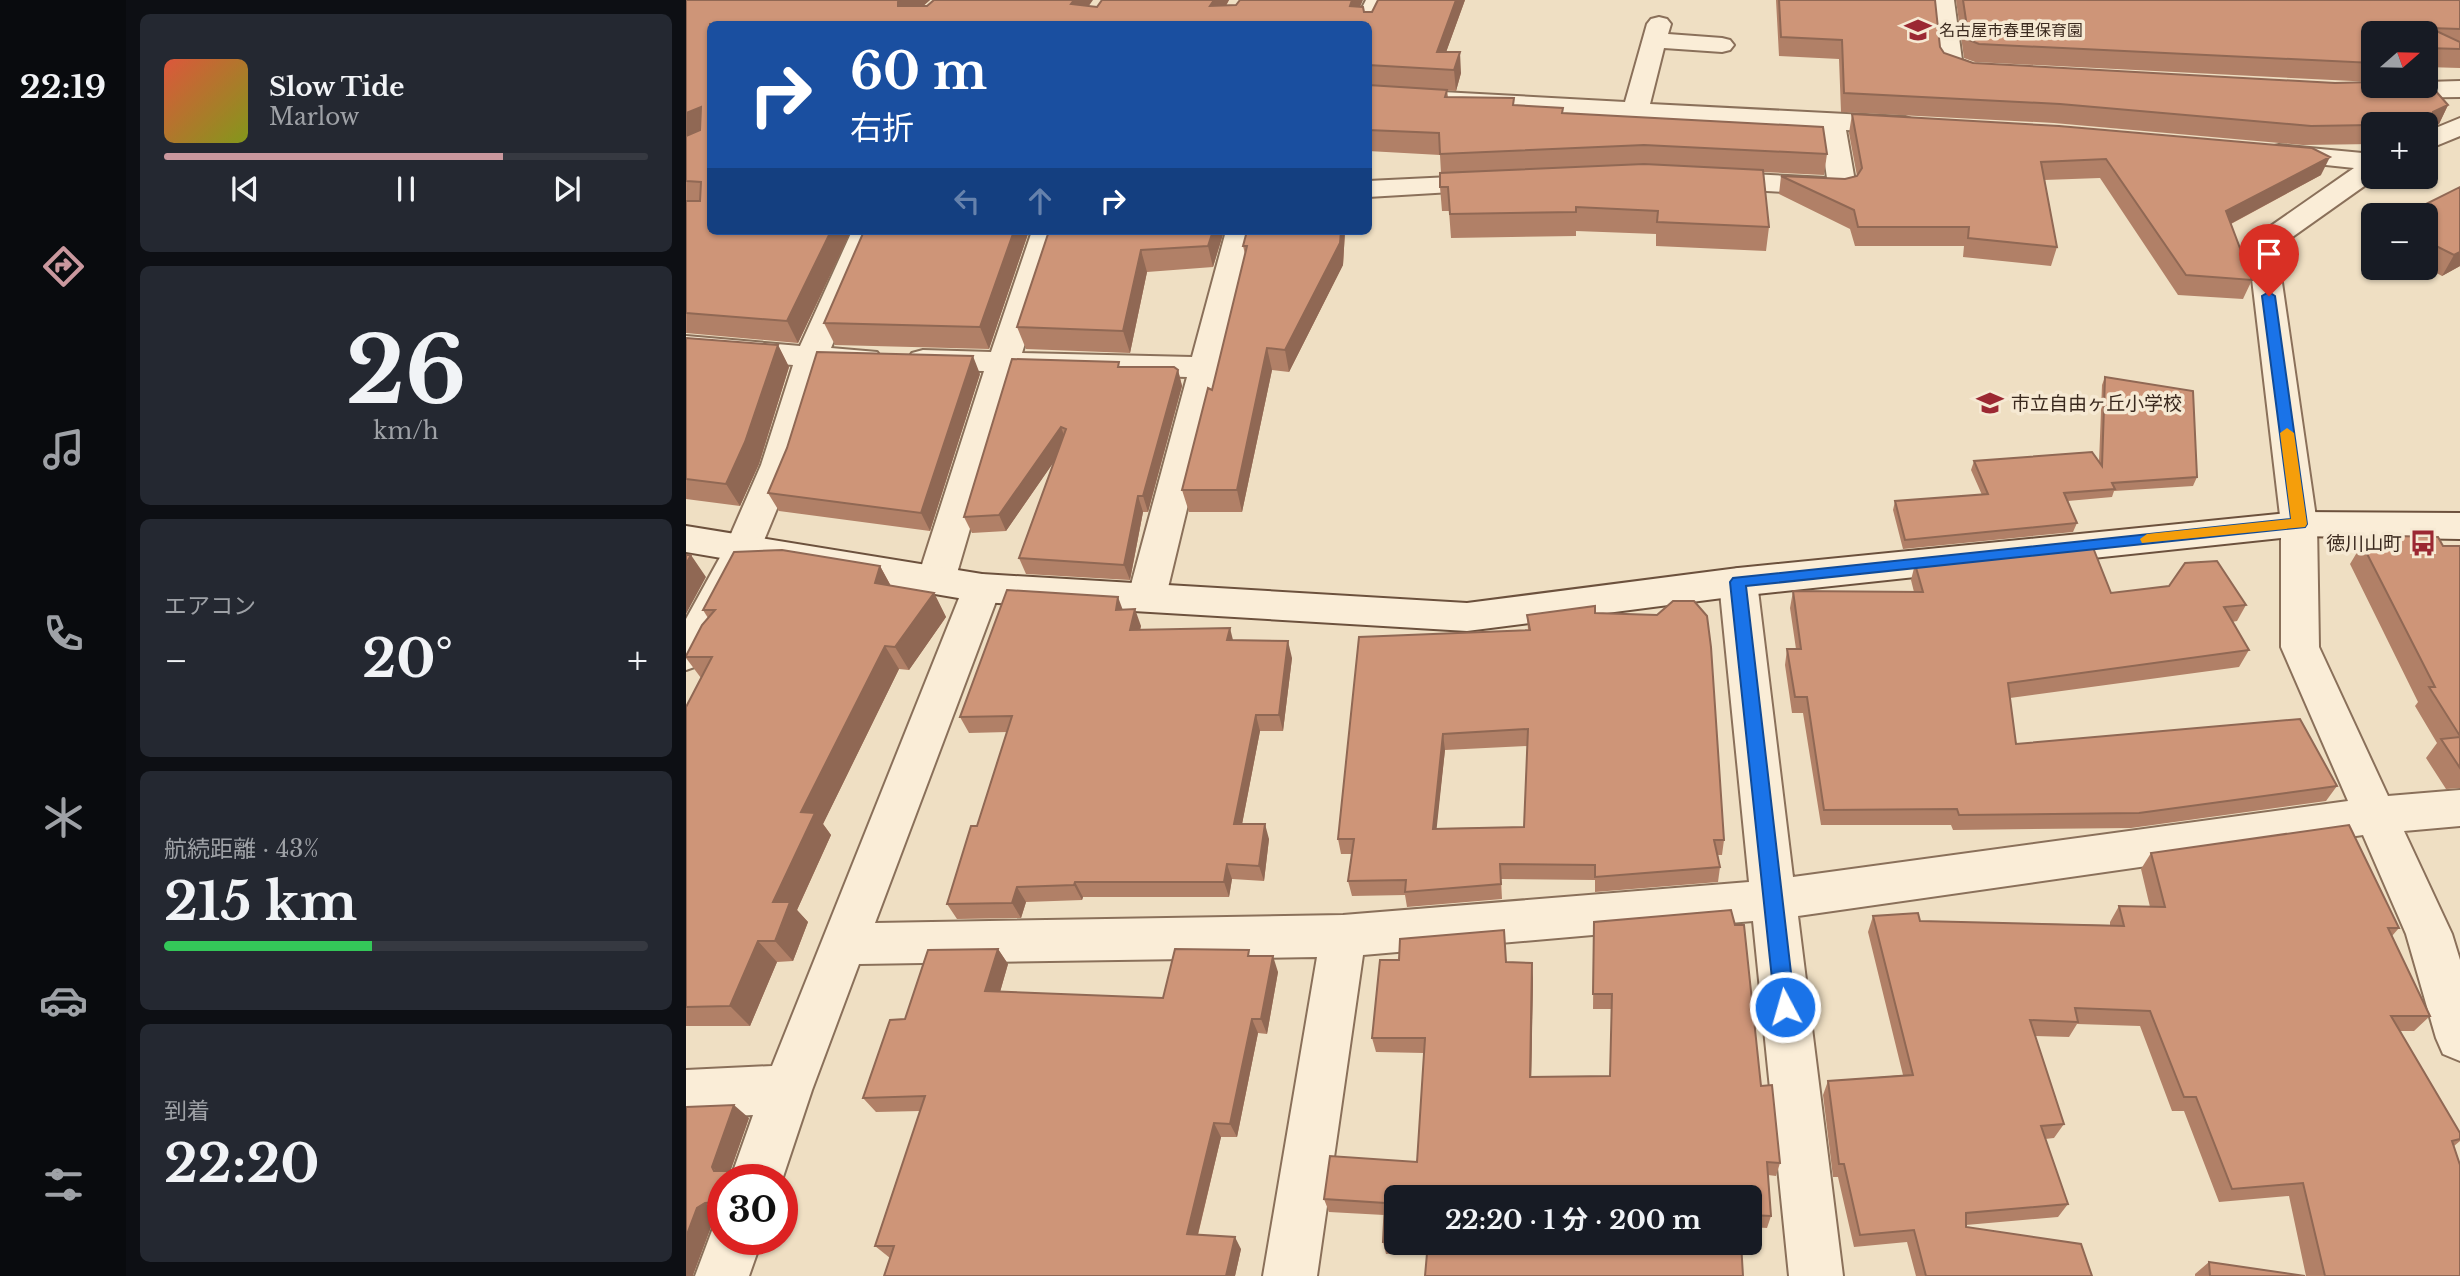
<!DOCTYPE html>
<html lang="ja">
<meta charset="utf-8">
<style>
body{margin:0;font-family:"Libre Baskerville","Noto Sans JP",serif;background:#242831;color:#f1f3f6;height:100vh;display:flex;flex-direction:column;font-size:26px;white-space:nowrap}
*{box-sizing:border-box;margin:0}
p{font-size:23px;color:#9ea1a6}
.icon{flex:none;width:38px;height:38px;fill:none;stroke:currentColor;stroke-width:2;stroke-linecap:round;stroke-linejoin:round}
.map{position:relative;flex:1;overflow:hidden}
.side{display:flex;flex-direction:column;gap:14px;padding:14px;background:#0d0f14;width:560px}
.side>*{flex:none}
.guide{position:absolute;left:21px;top:21px;width:665px;height:214px;border-radius:10px;box-shadow:0 2px 5px #0004;background:#1a4fa0;color:#fff;overflow:hidden}
.needle{width:46px;rotate:70deg}
.controls{position:absolute;left:1675px;top:21px;display:grid;gap:14px}
.controls a{display:grid;place-items:center;width:77px;height:77px;border-radius:10px;background:#171b24;box-shadow:0 2px 5px #0004;font-size:35px}
.speed{position:absolute;left:21px;top:1164px;display:flex;gap:14px;font-size:35px;font-weight:700;text-align:center}
.speed>*{display:grid;place-content:center;width:91px;height:91px;border-radius:50%;background:#171b24;box-shadow:0 2px 5px #0004;line-height:1}
.speed .limit{border:10px solid #d22;background:#fff;color:#111}
.pin{position:absolute;display:grid;place-items:center;width:60px;height:60px;color:#fff;margin:-72px -30px;border-radius:50% 50% 50% 0;rotate:-45deg;box-shadow:0 0 7px #0007}
.pin .icon{rotate:45deg}
.me{position:absolute;width:77px;margin:-38px;rotate:354deg;stroke-linejoin:round;filter:drop-shadow(0 0 5px #0008)}
.turn{display:flex;align-items:center;gap:24px;height:147px;padding:0 28px;font-size:32px}
.turn .icon{width:91px;height:91px;stroke-width:2.5}
.turn b{display:block;font-size:49px;line-height:60px}
.lanes{display:flex;align-items:center;height:66px;padding:0 28px;background:#0003;justify-content:center;gap:35px;direction:ltr}
.lanes .off{opacity:.35}
.big{font-size:52px;font-weight:700;line-height:1.1}
.side .widget{flex:1;display:flex;flex-direction:column;justify-content:center;gap:10px;min-width:0;padding:0 24px;border-radius:10px;background:#242831}
.side .dial{align-items:center;gap:0}
.dial b{font-size:91px;line-height:1}
.song{display:flex;align-items:center;gap:21px}
.cover{width:84px;height:84px;border-radius:10px;background:linear-gradient(135deg,hsl(10 70% 55%),hsl(70 70% 35%))}
.played{height:7px;border-radius:4px;background:linear-gradient(90deg,#ca989e 70%,#363941 70%)}
.keys{display:flex;justify-content:space-around;direction:ltr}
.heat{display:flex;justify-content:space-between;align-items:center;font-size:38px;direction:ltr}
.charge{height:10px;border-radius:5px;background:linear-gradient(90deg,#34c759 43%,#363941 0)}
.trip{position:absolute;left:698px;top:1185px;width:378px;height:70px;border-radius:10px;background:#171b24;box-shadow:0 2px 5px #0004;font-weight:700;line-height:70px;text-align:center}
main{display:flex;flex:1;min-height:0}
.dock{display:flex;flex-direction:column;width:126px;justify-content:space-around;align-items:center;background:#090b0e;color:#9ea1a6}
.dock .icon{width:49px;height:49px}
.dock .selected{color:#ca989e}
.dock b{font-size:32px;color:#f1f3f6}
.map>svg:first-child{display:block}
</style>
<main>
<nav class="dock">
<b>22:19</b>
<svg class="icon selected" aria-label="directions" viewBox="0 0 24 24"><path d="M12 3l9 9-9 9-9-9zM9 14v-3h6M13 9l2 2-2 2"/></svg>
<svg class="icon" aria-label="music" viewBox="0 0 24 24"><path d="M9 18V5l10-2v13"/><circle cx="6" cy="18" r="3"/><circle cx="16" cy="16" r="3"/></svg>
<svg class="icon" aria-label="phone" viewBox="0 0 24 24"><path d="M5 4h4l2 5-3 2q2 4 5 5l2-3 5 2v4C11 20 4 13 5 4z"/></svg>
<svg class="icon" aria-label="climate" viewBox="0 0 24 24"><path d="M12 3v18M4 7l16 10M4 17L20 7"/></svg>
<svg class="icon" aria-label="car" viewBox="0 0 24 24"><path d="M5 17H2v-5l4-1 3-4h7l3 4 3 1v5h-3M9 17h6M6 11h13"/><circle cx="7" cy="17" r="2"/><circle cx="17" cy="17" r="2"/></svg>
<svg class="icon" aria-label="filters" viewBox="0 0 24 24"><path d="M4 7h16M4 17h16"/><circle cx="9" cy="7" r="2"/><circle cx="15" cy="17" r="2"/></svg>
</nav>
<section class="side">
<div class="widget">
<div class="song"><i class="cover"></i><div><b>Slow Tide</b><p>Marlow</p></div></div>
<div class="played"></div>
<div class="keys"><svg class="icon" aria-label="previous" viewBox="0 0 24 24"><path d="M18 5L8 12l10 7zM5 5v14"/></svg><svg class="icon" aria-label="pause" viewBox="0 0 24 24"><path d="M8 5v14M16 5v14"/></svg><svg class="icon" aria-label="next" viewBox="0 0 24 24"><path d="M6 5l10 7-10 7zM19 5v14"/></svg></div>
</div>
<div class="widget dial"><b>26</b><p>km/h</p></div>
<div class="widget"><p>エアコン</p>
<div class="heat"><a>−</a><b class="big">20°</b><a>+</a></div>
</div>
<div class="widget"><p>航続距離 · 43%</p><b class="big">215 km</b><div class="charge"></div></div>
<div class="widget"><p>到着</p><b class="big">22:20</b></div>
</section>
<div class="map">
<svg width="1774" height="1276" viewBox="0 0 1774 1276">
<rect width="100%" height="100%" fill="#efdfc3"/>
<g fill="none" stroke-linecap="round" stroke-linejoin="round">
<!-- street casing -->
<g stroke="#8a705a" stroke-width="4">
<path id="street" d="M680,0h22l-14,29 -6,1v-6h-14z
M1246,0h22l8,60 12,5 24,3 3,5 -3,5c-18,5 -49,2 -60,-14z
M973,17l8,2 4,5 -3,10 54,4 8,2 4,5 -4,5 -8,2 -58,-4 -14,56 255,13 9,3 4,5 -4,5 -9,3 -59,-3 10,57 -4,6 -10,2 -129,-7 -10,-2 -4,-6 4,-6 10,-2 114,6 -7,-50 -452,-24v-16l257,14 22,-78 4,-5z
M1774,81v16l-78,1 -9,-3 -4,-5 4,-5 53,1v-4z
M1774,118v18l-34,14v-18z
M1593,145l94,9v23h4l-100,71 40,276 2,123 69,149 72,-6v36l-56,5 48,103 8,26v101l-17,-7 -7,-16 -30,-104 -43,-99 -565,81 45,360h-54l-36,-355 -390,34 -46,321h-54l54,-319 -458,7 -47,126 -30,90h-52l23,-65 -67,3v-48l86,-4 191,-478 6,-10 13,-4 13,4 6,10 -126,335 468,-8 406,-33 -30,-300 6,-10 13,-4 13,4 6,10 36,295 555,-76 -67,-154v-123l-33,-279 4,-6 102,-71 -84,-9 -4,-6 4,-6z
M806,175l10,2 4,6 -4,6 -134,8v-16z
M166,231h28l-49,117 46,4 5,7 -5,7 -11,3 -42,-2 -29,98 -35,85 -60,115 -14,5v-51l38,-69 37,-85 32,-100 -107,-9v-20l114,10z
M346,231h28l-38,122 170,4 34,-126h28l-88,365 -6,10 -13,4 -13,-4 -6,-10 59,-219 -171,-5 -61,208 -6,10 -13,3 -13,-3 -6,-10 67,-209 -61,-1 -11,-3 -5,-7 5,-7 11,-3 68,2z
M37,1217v22h39l-13,37h-54l21,-56z"/>
</g>
<!-- secondary casing -->
<g stroke="#6c513d" stroke-width="4">
<path id="secondary" d="M1613,512l161,1v26l-161,-3 -561,60 -271,35 -485,-29 -296,-50v-26l296,48 485,29 271,-35z"/>
</g>
<!-- street -->
<use href="#street" fill="#faedd7" fill-rule="evenodd"/>
<!-- secondary -->
<use href="#secondary" fill="#faedd7" fill-rule="evenodd"/>
</g>
<!-- wall -->
<path fill="#b18067" fill-rule="evenodd" d="M0,0h244l-7,6 174,1 5,-7h127l-3,6h134l4,6h8l6,-12h87l-19,52 15,21 -5,18 -84,-5 75,4 1,7 66,8 49,3v5l264,41 -3,21 -61,-3 6,55 -3,24 -110,-5v-12l-80,-3v5l-125,2 -2,-27h-7l-2,-24 1,-14 -1,-18 -72,-4v-127l-658,207h141l-53,112 -112,-10z
M1090,0h159l5,47 4,6 29,10 475,42 -9,19 -7,3 -6,12v-15h-53v20l-70,1 -249,-22 -213,-11 -2,-53 -60,-3z
M1270,0h504v68l-34,-1v-34h-53v49l-398,-20 -11,-4z
M1166,114l469,61 -90,49 21,56 -9,19 -65,-4 -78,-117 -56,2 13,67 -6,19 -88,-9 1,-11h-109l-5,-17 -71,-35 2,-18 64,3 12,-3 -8,-43z
M1774,187v79l-18,10 -16,-9v-52z
M178,231h165l-40,118 -154,-4 -11,-22z
M363,231h175l-11,36 -66,5 -17,81 -104,-4 -9,-22z
M561,231l106,1h-8l-2,33 -54,107 -17,-2 -30,142h-53l-7,-22 30,-100 33,-136 -2,-8z
M0,338l92,7 11,22 -30,97 -19,42 -54,-7z
M435,367l57,3 4,16 -34,126h-5l-13,68 -104,-6 -7,-16 36,-98 -49,71 -34,2 -8,-16z
M294,374l-50,157 -151,-20 -11,-18z
M1419,377l92,100 -4,9 -79,5 -2,6 -44,4 9,22 -4,9 -170,17 -10,-39 2,-9 87,-6 -11,-25 3,-9 125,1 3,-77z
M1708,536l49,10h17v242l-14,1 -20,-31 11,-15 -22,-37 3,-4 -68,-138 12,-20h27z
M1229,564l196,29 135,12 -9,16 -5,1 17,28 -10,17 -229,31 6,46 321,42 -11,15 -195,27 -178,2 -2,-5h-130l-18,-112h-11l-7,-48 2,-16h9l-6,-41 3,-17 121,1 -3,-12z
M194,566l11,20 43,7 12,24 -37,53 -10,-1 -76,155 8,11 -34,75 11,12 -15,39 -16,1 -27,64h-64v-319l15,-29 -15,-20v-2l22,-38 -5,-8z
M437,610l18,16 -1,4 93,10 59,18 -9,73h-23l-18,93 27,15 -5,42 -32,-2 -3,18h-146l-1,3 -56,2 -5,16 -64,1 -10,-15 30,-78 30,-94 -38,1 -9,-16z
M909,613l129,227 -2,15h-4l2,12 -2,15 -123,10v-12l-94,-1 1,20 -95,8 -2,-12 -53,1 -4,-15 4,-27h-11l-3,-15 190,-209 -1,-15zM841,746l-3,81 -88,1 9,-78z
M1465,853l248,75 -7,8 38,80 -16,15h-14l60,102v8l-6,5 6,130h-154l-17,-80 -70,6 -35,-91h-12l-32,-85 -63,-2 -8,13 -34,-1 29,88 -10,14 -9,1 23,65 -10,13 -92,8v2l126,49h-176l-9,-34 -53,5 -16,-70h-5l-10,-82 5,-14 75,-6 -35,-143 5,-16 47,5 190,4v-3l9,-16 31,1 -9,-38z
M908,922l167,164 19,77 -4,13 -8,-1 3,41 -4,12 -17,-1v-30h-354v45h345l-355,12 -3,-12 1,-27 -55,-3 -5,-13 93,-37 7,-109 -48,-1 -4,-14 134,-76 27,16 -2,99 79,-1 2,-67h-19z
M312,949l10,15 -8,28 163,6 88,-42 27,16 -11,62 -9,-1 -21,104h-16l-23,98 43,14 -6,27h-351l6,-18 -15,-12 45,-135 -44,1 -13,-14 42,-79z
M0,1107l63,11 -19,54 9,8h-16v35l-9,4 -21,56 1,1h-8z
M1523,1262l96,14h-110v-2z"/>
<!-- shaded-wall -->
<path fill="#906854" d="M214,0h30l-25,22 -7,-16v-4z
M388,0h19l-17,24 -5,-20z
M528,0h15l-14,24 -5,-18z
M666,0h11l-10,24 -3,-18z
M770,0h9l-25,69 -3,-17z
M774,52l1,21 -5,18 -2,-21z
M1762,105l-9,19 -7,3 1,-3v-12z
M15,107l9,18 -24,13v-25z
M1644,157l-9,18 -102,55 7,-19z
M145,231h20l-53,112 -11,-22z
M328,231h15l-40,118 -9,-22z
M527,231h11l-11,36 -5,-21z
M655,231h4l-2,34 -54,107 -4,-22z
M455,250l6,22 -17,81 -7,-22z
M1774,252v14l-18,10 12,-21z
M92,345l11,22 -30,97 -19,42 -14,-22z
M581,348l5,22 -30,142 -5,-22z
M287,356l7,18 -50,157 -9,-18z
M492,370l4,16 -34,126 -5,-16z
M375,427l6,16 -61,88 -7,-16z
M452,496l5,16 -13,68 -6,-15z
M5,555l15,22 -20,37v-50z
M194,566l13,24 -18,-7z
M248,593l12,24 -37,53 -14,-23z
M432,597l6,16 -8,-3z
M449,609l6,17 -5,20 -6,-16z
M544,628l4,16 -7,-4z
M602,641l4,17 -9,73 -4,-16z
M199,646l14,23 -76,155 8,11 -34,75 11,12 -15,39 -18,-20 -2,-39 28,-90z
M570,715l4,16 -21,109 -5,-16z
M757,734l2,16 -10,94 -2,-15z
M579,824l4,15 -5,42 -5,-15z
M541,864l5,15 -3,18 -5,-15z
M389,882l8,15 -1,3 -8,-15z
M331,887l9,15 -5,16 -9,-15z
M72,941l19,21 -27,64 -20,-20z
M312,949l10,15 -12,42 -11,-15z
M587,956l5,16 -11,62 -6,-15z
M846,963l1,15 -2,113 -1,-14z
M566,1019l6,14 -21,104 -7,-13z
M48,1105l15,13 -19,54 9,8h-14l-13,-13z
M528,1123l7,14 -26,109 -8,-12z
M37,1186v20l-6,-4z
M19,1203l16,12 -7,4 -21,56 1,1h-8v-39l11,-29z
M549,1237l6,12 -6,27h-9z"/>
<!-- building -->
<path fill="#ce9578" stroke="#906854" stroke-width="2" fill-rule="evenodd" d="M0,0h214l-2,2v4h29l7,-6h140l-3,4 26,3 5,-7h112l-4,6 26,-1 4,-5h112l-2,6 13,1 1,5h8l6,-12h78l-19,52h23l-6,18 -86,-5v-41h-658v207h121l-44,90 -101,-8v-112h14l1,-19 -15,-1v-45l14,-6 1,-23 -15,6z
M1093,0h156l5,47 4,6 29,10 362,20 38,-1v4h53v-5h1l21,24 -15,7v12l-122,2 -251,-22 -216,-11 -2,-53 -61,-3z
M1277,0h497v29l-30,-1 30,14v7l-34,-1v-15h-53v30l-394,-19 -10,-4z
M682,85l79,5 -2,7 69,1 -1,7 50,3 -1,5 261,14 4,27 -183,-9 -204,9 -1,-21 -71,-3z
M1166,114l207,12 253,22 18,9 -104,54 26,69 -66,-5 -80,-116 -65,3 16,85 -89,-9 1,-11h-111l-4,-17 -73,-34 64,3 12,-3 5,-8z
M958,164l119,6 6,57 -112,-5 1,-11 -82,-4v5l-126,2 -2,-27h-8v-14z
M1774,187v65l-6,3 -28,-14v-26h-22z
M178,231h150l-34,96 -156,-4z
M363,231h164l-5,15 -67,4 -18,81 -106,-4z
M561,231h94l-1,12 -55,107 -18,-2 -30,142h-55l26,-102 4,2 35,-144h-4z
M0,338l92,7 -33,97 -19,42 -40,-5z
M131,352l156,4 -52,157 -153,-20 19,-45z
M326,359l107,3 -1,5h56l4,3 -35,126h-5l-14,69 -105,-7 47,-129 -5,-2 -62,88 -35,2z
M1419,377l88,14 4,86 -85,6 3,6 -51,4 13,30 -172,17 -10,-39 93,-7 -14,-33 118,-9 10,14z
M1708,536l44,1 5,9h17v190l-31,-49h6l-73,-143h36z
M1406,545l19,48 58,-7 16,-23 32,-2 29,44 -22,2 25,43 -241,33 8,61 284,-25 37,67 -198,27 -180,2 -2,-6 -133,1 -17,-113h-12l-8,-48h14l-8,-58 130,1 -8,-28z
M96,550l98,16 -5,17 59,10 -39,54 -10,-1 -84,166 14,1 -42,89h17l-15,39h-17l-28,65 -44,1v-300l26,-50h-26v-1l16,-31 13,-15h-12l31,-58z
M0,555h5l-5,9z
M321,590l111,7 -2,13 19,-1 -5,21 100,-2 -3,12 61,1 -9,74h-23l-22,109h31l-6,42 -32,-2 -3,18h-149l-1,3 -57,2 -5,16 -65,1 24,-78h6l35,-110 -52,1z
M987,601h21l13,15 4,31 13,193h-10l6,27 -125,10v-12l-95,-1 1,20 -96,8 1,-12 -58,1 6,-42h-16l21,-202 171,-7 -3,-15 68,-9v7l62,2zM842,729l-4,98 -91,2 10,-95z
M1774,737v31l-19,-29z
M1663,825l50,103h-11l42,88h-39l69,117v6l-8,2 8,24v111h-135l-22,-93 -71,6 -36,-92h-12l-34,-86 -75,-3 3,14 -48,-2 34,104 -23,2 27,78 -102,9v14l115,17 11,32h-166l-12,-46 -54,5 -16,-71h-5l-11,-83 85,-6 -40,-159 45,-3 2,8 204,5 -5,-20 46,1 -14,-54z
M1045,910l4,15h9l17,161 11,-1 8,78 -13,-1 4,54 -21,-1v-18h-354v45h-13l2,-39 -61,-4 6,-43 87,6 8,-124h-53l8,-78h19l1,-21 104,-9 2,32 26,1 -2,114 80,-1 2,-82h-19l1,-72z
M312,949l-13,42 178,7 12,-49 74,1 -1,6h25l-12,63h-9l-22,105 -16,-1 -27,111 48,3 -9,39h-342l10,-30h-19l50,-150 -62,2 27,-78 15,-1 23,-69z
M48,1105l-22,62 2,4h14l-3,9h-2v6l-6,16 -12,1 -8,5 -11,29v-130z
M742,1242h313l2,34h-318z
M1523,1262l96,14h-95z"/>
<!-- route -->
<path fill="#1a73e8" stroke="#114b97" stroke-width="2" d="M1583,292l6,4 32,228 -2,3 -559,59 49,421 -3,7 -7,2 -7,-2 -3,-7 -45,-425 3,-4 558,-59 -29,-223z"/>
<!-- slow -->
<path fill="#f59e0b" d="M1601,428l7,5 13,91 -2,3 -163,16 -2,-4 7,-5 144,-15 -11,-86z"/>
<!-- icons -->
<defs>
<g id="school-bare" transform="scale(2.1)"><path d="M0-5L7-2L0 1L-7-2ZM-4 1L0 2.5L4 1V4Q0 6-4 4Z" fill="#9b2832" stroke="#f6e9d3" stroke-width="2.5" paint-order="stroke"/></g>
<g id="bus-bare" transform="scale(2.1)"><path d="M-5-6H5V4H4V6H2V4H-2V6H-4V4H-5ZM-3.5-4V0h7V-4ZM-3.5 1.2v1.5H-2V1.2ZM2 1.2v1.5H3.5V1.2Z" fill="#9b2832" stroke="#f6e9d3" stroke-width="2.5" paint-order="stroke"/></g>
</defs>
<g fill-rule="evenodd">
<use href="#school-bare" x="1232" y="30"/>
<use href="#school-bare" x="1304" y="403"/>
<use href="#bus-bare" x="1737" y="543"/>
</g>
<g text-anchor="middle" stroke-width="7" stroke-linejoin="round" paint-order="stroke">
<!-- far-poi labels -->
<g font-size="16" fill="#3a291e" stroke="#f6e9d3" text-anchor="start">
<text x="1253" y="36">名古屋市春里保育園</text>
</g>
<!-- poi labels -->
<g font-size="19" fill="#3a291e" stroke="#f6e9d3" text-anchor="start">
<text x="1325" y="410">市立自由ヶ丘小学校</text>
<text x="1716" y="550" text-anchor="end">徳川山町</text>
</g>
</g>
</svg>
<div class="controls">
<a><svg class="needle" viewBox="-14 -14 28 28"><path d="M0-13l5 13h-10z" fill="#e53935"/><path d="M0 13l5-13h-10z" fill="#9ea1a6"/></svg></a>
<a>+</a>
<a>−</a>
</div>
<div class="speed"><div class="limit">30</div></div>
<div class="pin" style="left:1583px;top:296px;background:#d93025"><svg class="icon" aria-label="arrive" viewBox="0 0 24 24"><path d="M6 21V4h12l-3 4 3 4H6"/></svg></div>
<svg class="me" style="left:1099px;top:1007px" viewBox="-20 -20 40 40"><circle r="17" fill="#1a73e8" stroke="#fff" stroke-width="3"/><path d="M0-11L8 9 0 5-8 9z" fill="#fff"/></svg>
<div class="trip">22:20 · 1 分 · 200 m</div>
<div class="guide">
<div class="turn"><svg class="icon" aria-label="right" viewBox="0 0 24 24"><path d="M7 20v-9h11M14 6l5 5-5 5"/></svg><div><b>60 m</b>右折</div></div>
<div class="lanes"><svg class="icon off" aria-label="left" viewBox="0 0 24 24"><path d="M17 20v-9H6M10 6l-5 5 5 5"/></svg><svg class="icon off" aria-label="ahead" viewBox="0 0 24 24"><path d="M12 20V5M6 11l6-6 6 6"/></svg><svg class="icon" aria-label="right" viewBox="0 0 24 24"><path d="M7 20v-9h11M14 6l5 5-5 5"/></svg></div>
</div>
</div>
</main>
